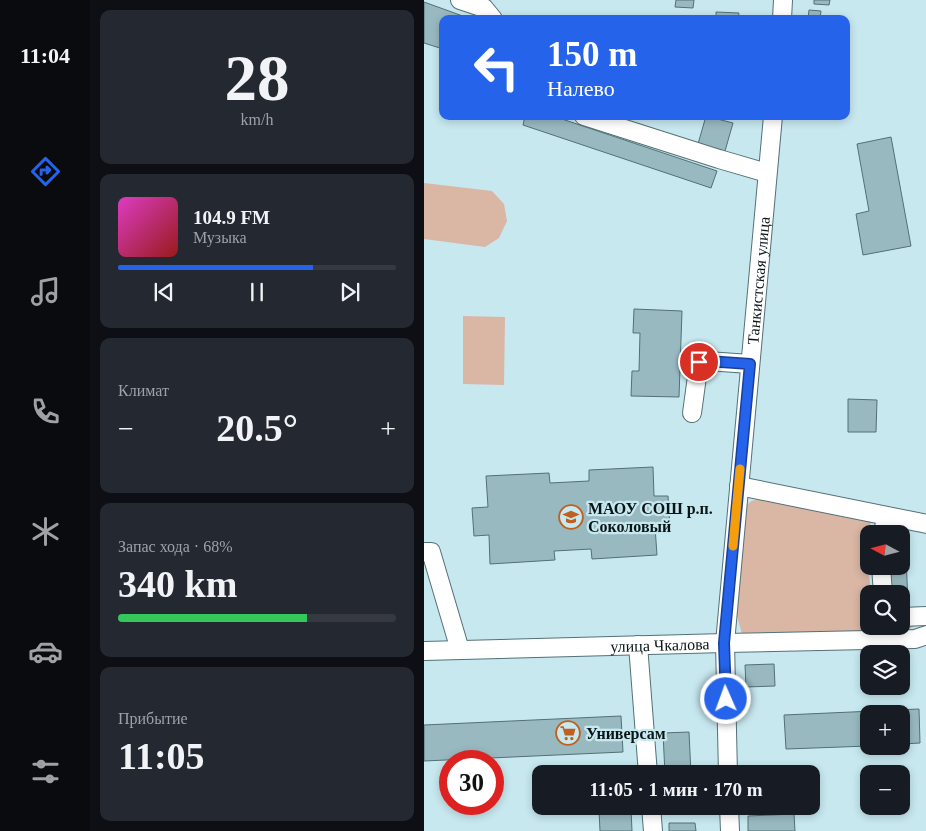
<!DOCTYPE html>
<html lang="ru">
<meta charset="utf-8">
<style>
body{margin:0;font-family:Georgia,serif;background:#242831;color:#f1f3f6;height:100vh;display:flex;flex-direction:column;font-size:19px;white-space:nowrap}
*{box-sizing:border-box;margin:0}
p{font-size:16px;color:#9ea1a6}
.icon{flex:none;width:28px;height:28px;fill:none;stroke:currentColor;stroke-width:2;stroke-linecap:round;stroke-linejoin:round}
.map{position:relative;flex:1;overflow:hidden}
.panel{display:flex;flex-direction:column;gap:10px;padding:10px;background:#0d0f14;width:334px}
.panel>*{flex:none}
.hud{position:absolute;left:15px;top:15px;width:411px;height:105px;border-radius:10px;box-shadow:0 2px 8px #0003;background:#2563eb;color:#fff;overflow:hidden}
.needle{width:32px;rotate:277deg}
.fabs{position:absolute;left:436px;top:525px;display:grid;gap:10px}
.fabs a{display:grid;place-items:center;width:50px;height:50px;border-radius:10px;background:#171b24;box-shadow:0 2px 8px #0003;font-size:25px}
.speed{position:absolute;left:15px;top:750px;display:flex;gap:10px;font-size:25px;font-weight:700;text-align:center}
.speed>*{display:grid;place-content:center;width:65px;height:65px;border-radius:50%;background:#171b24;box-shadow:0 2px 8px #0003;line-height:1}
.speed .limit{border:8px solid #d22;background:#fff;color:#111}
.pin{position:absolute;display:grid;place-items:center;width:42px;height:42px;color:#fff;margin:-21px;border:2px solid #fff;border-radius:50%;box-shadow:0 1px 5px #0007}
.me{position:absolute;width:55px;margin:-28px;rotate:358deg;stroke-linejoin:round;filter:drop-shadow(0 0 4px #0008)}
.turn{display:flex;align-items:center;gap:18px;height:105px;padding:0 25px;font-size:22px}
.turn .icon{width:65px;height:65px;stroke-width:2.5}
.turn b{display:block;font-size:35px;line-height:42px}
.big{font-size:38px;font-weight:800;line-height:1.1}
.panel .widget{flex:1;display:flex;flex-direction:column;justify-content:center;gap:8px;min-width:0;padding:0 18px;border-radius:10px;background:#242831}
.panel .dial{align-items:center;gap:0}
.dial b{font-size:65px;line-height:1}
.song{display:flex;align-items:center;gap:15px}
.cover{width:60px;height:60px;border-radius:8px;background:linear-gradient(135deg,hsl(310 70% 55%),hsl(0 70% 35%))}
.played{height:5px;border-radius:2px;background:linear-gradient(90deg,#2563eb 70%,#363941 70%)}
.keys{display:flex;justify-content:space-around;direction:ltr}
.heat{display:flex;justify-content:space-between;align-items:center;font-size:28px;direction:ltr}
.charge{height:8px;border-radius:4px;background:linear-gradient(90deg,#34c759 68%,#363941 0)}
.trip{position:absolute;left:108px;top:765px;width:288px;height:50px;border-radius:10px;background:#171b24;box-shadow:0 2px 8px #0003;font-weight:800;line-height:50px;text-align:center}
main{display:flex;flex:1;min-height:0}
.tabs{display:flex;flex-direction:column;width:90px;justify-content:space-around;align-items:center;background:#090b0e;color:#9ea1a6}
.tabs .icon{width:35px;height:35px}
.tabs .on{color:#2563eb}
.tabs b{font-size:22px;color:#f1f3f6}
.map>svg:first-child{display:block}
</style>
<main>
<nav class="tabs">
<b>11:04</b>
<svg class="icon on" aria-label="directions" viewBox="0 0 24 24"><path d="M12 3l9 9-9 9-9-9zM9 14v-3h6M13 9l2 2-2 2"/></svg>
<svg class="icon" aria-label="music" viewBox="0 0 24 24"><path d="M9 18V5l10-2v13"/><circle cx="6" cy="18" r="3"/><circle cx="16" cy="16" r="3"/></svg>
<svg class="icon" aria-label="phone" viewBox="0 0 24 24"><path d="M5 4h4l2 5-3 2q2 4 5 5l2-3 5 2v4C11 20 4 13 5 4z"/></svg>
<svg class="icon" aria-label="climate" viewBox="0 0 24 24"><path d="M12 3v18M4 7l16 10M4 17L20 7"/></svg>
<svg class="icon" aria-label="car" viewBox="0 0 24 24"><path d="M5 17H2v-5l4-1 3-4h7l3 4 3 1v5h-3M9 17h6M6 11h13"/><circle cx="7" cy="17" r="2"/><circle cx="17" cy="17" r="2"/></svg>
<svg class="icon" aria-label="filters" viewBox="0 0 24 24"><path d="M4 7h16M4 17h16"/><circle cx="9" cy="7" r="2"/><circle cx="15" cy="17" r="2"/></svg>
</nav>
<section class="panel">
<div class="widget dial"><b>28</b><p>km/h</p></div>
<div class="widget">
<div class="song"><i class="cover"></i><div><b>104.9 FM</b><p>Музыка</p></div></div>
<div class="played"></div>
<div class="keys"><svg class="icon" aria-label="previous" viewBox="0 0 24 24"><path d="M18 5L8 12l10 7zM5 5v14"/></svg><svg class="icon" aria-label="pause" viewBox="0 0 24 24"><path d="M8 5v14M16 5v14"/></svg><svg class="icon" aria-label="next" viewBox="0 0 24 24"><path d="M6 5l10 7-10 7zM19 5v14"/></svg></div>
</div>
<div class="widget"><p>Климат</p>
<div class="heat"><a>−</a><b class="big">20.5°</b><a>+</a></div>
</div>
<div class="widget"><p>Запас хода · 68%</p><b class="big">340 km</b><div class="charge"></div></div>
<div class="widget"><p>Прибытие</p><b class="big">11:05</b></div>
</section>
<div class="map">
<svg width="503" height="831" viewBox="0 0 503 831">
<rect width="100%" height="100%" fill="#c7e8ef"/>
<!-- green -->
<path fill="#dab6a4" d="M0,183l68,8 12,13 3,17 -8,17 -14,9 -61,-8z
M39,316l42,1 -1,68 -41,-1z
M341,498l106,23 -5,25 5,48h-2v32h33v-5l25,-1 -27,13 -154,3 -4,-2 -5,-18 4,-92 3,-16 7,-7z"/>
<!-- building -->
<path fill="#99b9c1" stroke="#527076" d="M252,0h18l-1,8 -18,-1z
M390,0h16l-1,5 -15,-1z
M0,2l47,17h-28v30l-19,-6z
M385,10l12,1 -1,8h-12z
M292,12l23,1 -1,6h-22z
M101,116h28l164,55 -6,17 -188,-63z
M282,116l27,7 -8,28 -27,-7z
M467,137l20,109 -48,9 -7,-41 13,-3 -12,-67z
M210,309l48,2 -3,86 -48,-1 1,-25h7l1,-38h-7z
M424,399l29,1 -1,32h-28z
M229,467l1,29h14l2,30 -15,1 2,28 -65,4 -1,-10 -37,2 1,9 -65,4 -1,-29 -15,1 -2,-28 16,-1 -2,-31 63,-3 1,10 39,-2v-11z
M478,557h4l2,46h-6v-9h-14l-1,-28h15z
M350,664l1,22 -29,1 -1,-22z
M495,709l1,34 -18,1v-30h-33v32l-83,3 -2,-34z
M197,716l2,36 -199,9v-36z
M265,732l2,42h-26l-2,-41z
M207,809l1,22h-32l-1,-21z
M370,814l1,17h-47v-15z
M245,823h26l1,8h-27z"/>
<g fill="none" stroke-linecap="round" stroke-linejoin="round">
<!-- minor casing -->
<g stroke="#537177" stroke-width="20">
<g id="minor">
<path d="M36,0l24,8 9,11"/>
<path d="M358,19l1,-19"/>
<path d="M160,116l135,43 48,14"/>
<path d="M268,413l7,-51 8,-1 43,3"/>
<path d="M315,486l188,38"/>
<path d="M458,534l5,-17"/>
<path d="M0,552h7l29,98"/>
<path d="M457,566l2,28"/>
<path d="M478,617l25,-1"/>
<path d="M214,645l10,129"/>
<path id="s1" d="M0,651l301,-8 190,-4 12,-4"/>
<path id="s2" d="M304,774l-3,-131 48,-527"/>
<path d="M227,806l2,25"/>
<path d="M305,806l1,25"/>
</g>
</g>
<!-- minor -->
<use href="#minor" stroke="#fff" stroke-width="18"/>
</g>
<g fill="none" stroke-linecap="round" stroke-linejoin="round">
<!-- route casing -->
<g stroke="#184099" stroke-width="12">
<path id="route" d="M275,362l8,-1 43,3 -26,279 2,56"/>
</g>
<!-- route -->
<use href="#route" stroke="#2563eb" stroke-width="9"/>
<!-- slow -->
<path stroke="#f59e0b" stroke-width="9" d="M309,546l7,-77"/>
</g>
<!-- icons -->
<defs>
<g id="school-ring" transform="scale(1.25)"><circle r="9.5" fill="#c7e8ef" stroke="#c05f1f" stroke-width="1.5"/><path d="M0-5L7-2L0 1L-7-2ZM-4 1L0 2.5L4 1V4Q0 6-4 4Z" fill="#c05f1f"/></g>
<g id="supermarket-ring" transform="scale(1.25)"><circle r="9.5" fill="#c7e8ef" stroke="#c05f1f" stroke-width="1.5"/><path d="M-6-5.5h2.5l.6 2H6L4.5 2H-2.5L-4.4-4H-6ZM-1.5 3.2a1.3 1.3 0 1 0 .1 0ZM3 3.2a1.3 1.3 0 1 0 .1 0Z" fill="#c05f1f"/></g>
</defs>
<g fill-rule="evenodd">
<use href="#school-ring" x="147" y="517"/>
<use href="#supermarket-ring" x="144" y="733"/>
</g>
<g text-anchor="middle" stroke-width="4.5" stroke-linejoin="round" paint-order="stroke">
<!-- street labels -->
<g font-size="16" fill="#091517" stroke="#c7e8ef">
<text dy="6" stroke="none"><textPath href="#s2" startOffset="495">Танкистская улица</textPath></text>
<text dy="6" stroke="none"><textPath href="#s1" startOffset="236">улица Чкалова</textPath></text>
</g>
<!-- poi labels -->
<g font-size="16" font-weight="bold" fill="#091517" stroke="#c7e8ef" text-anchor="start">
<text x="164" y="514">МАОУ СОШ р.п.<tspan x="164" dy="18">Соколовый</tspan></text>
<text x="162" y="739">Универсам</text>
</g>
</g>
</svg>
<div class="fabs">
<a><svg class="needle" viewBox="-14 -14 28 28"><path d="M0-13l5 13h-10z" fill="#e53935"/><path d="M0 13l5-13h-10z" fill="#9ea1a6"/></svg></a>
<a><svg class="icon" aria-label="search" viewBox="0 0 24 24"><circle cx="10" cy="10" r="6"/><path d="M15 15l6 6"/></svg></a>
<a><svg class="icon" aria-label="layers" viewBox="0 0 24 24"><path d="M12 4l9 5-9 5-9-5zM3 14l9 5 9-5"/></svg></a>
<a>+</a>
<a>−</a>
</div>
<div class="speed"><div class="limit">30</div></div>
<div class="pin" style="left:275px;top:362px;background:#d93025"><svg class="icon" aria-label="arrive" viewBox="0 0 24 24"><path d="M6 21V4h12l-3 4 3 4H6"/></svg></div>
<svg class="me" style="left:302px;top:699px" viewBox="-20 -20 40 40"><circle r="17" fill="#2563eb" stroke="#fff" stroke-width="3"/><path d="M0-11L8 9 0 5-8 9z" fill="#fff"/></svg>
<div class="trip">11:05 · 1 мин · 170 m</div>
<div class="hud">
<div class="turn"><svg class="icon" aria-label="left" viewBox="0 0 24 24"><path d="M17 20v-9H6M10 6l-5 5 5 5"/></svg><div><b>150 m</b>Налево</div></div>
</div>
</div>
</main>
